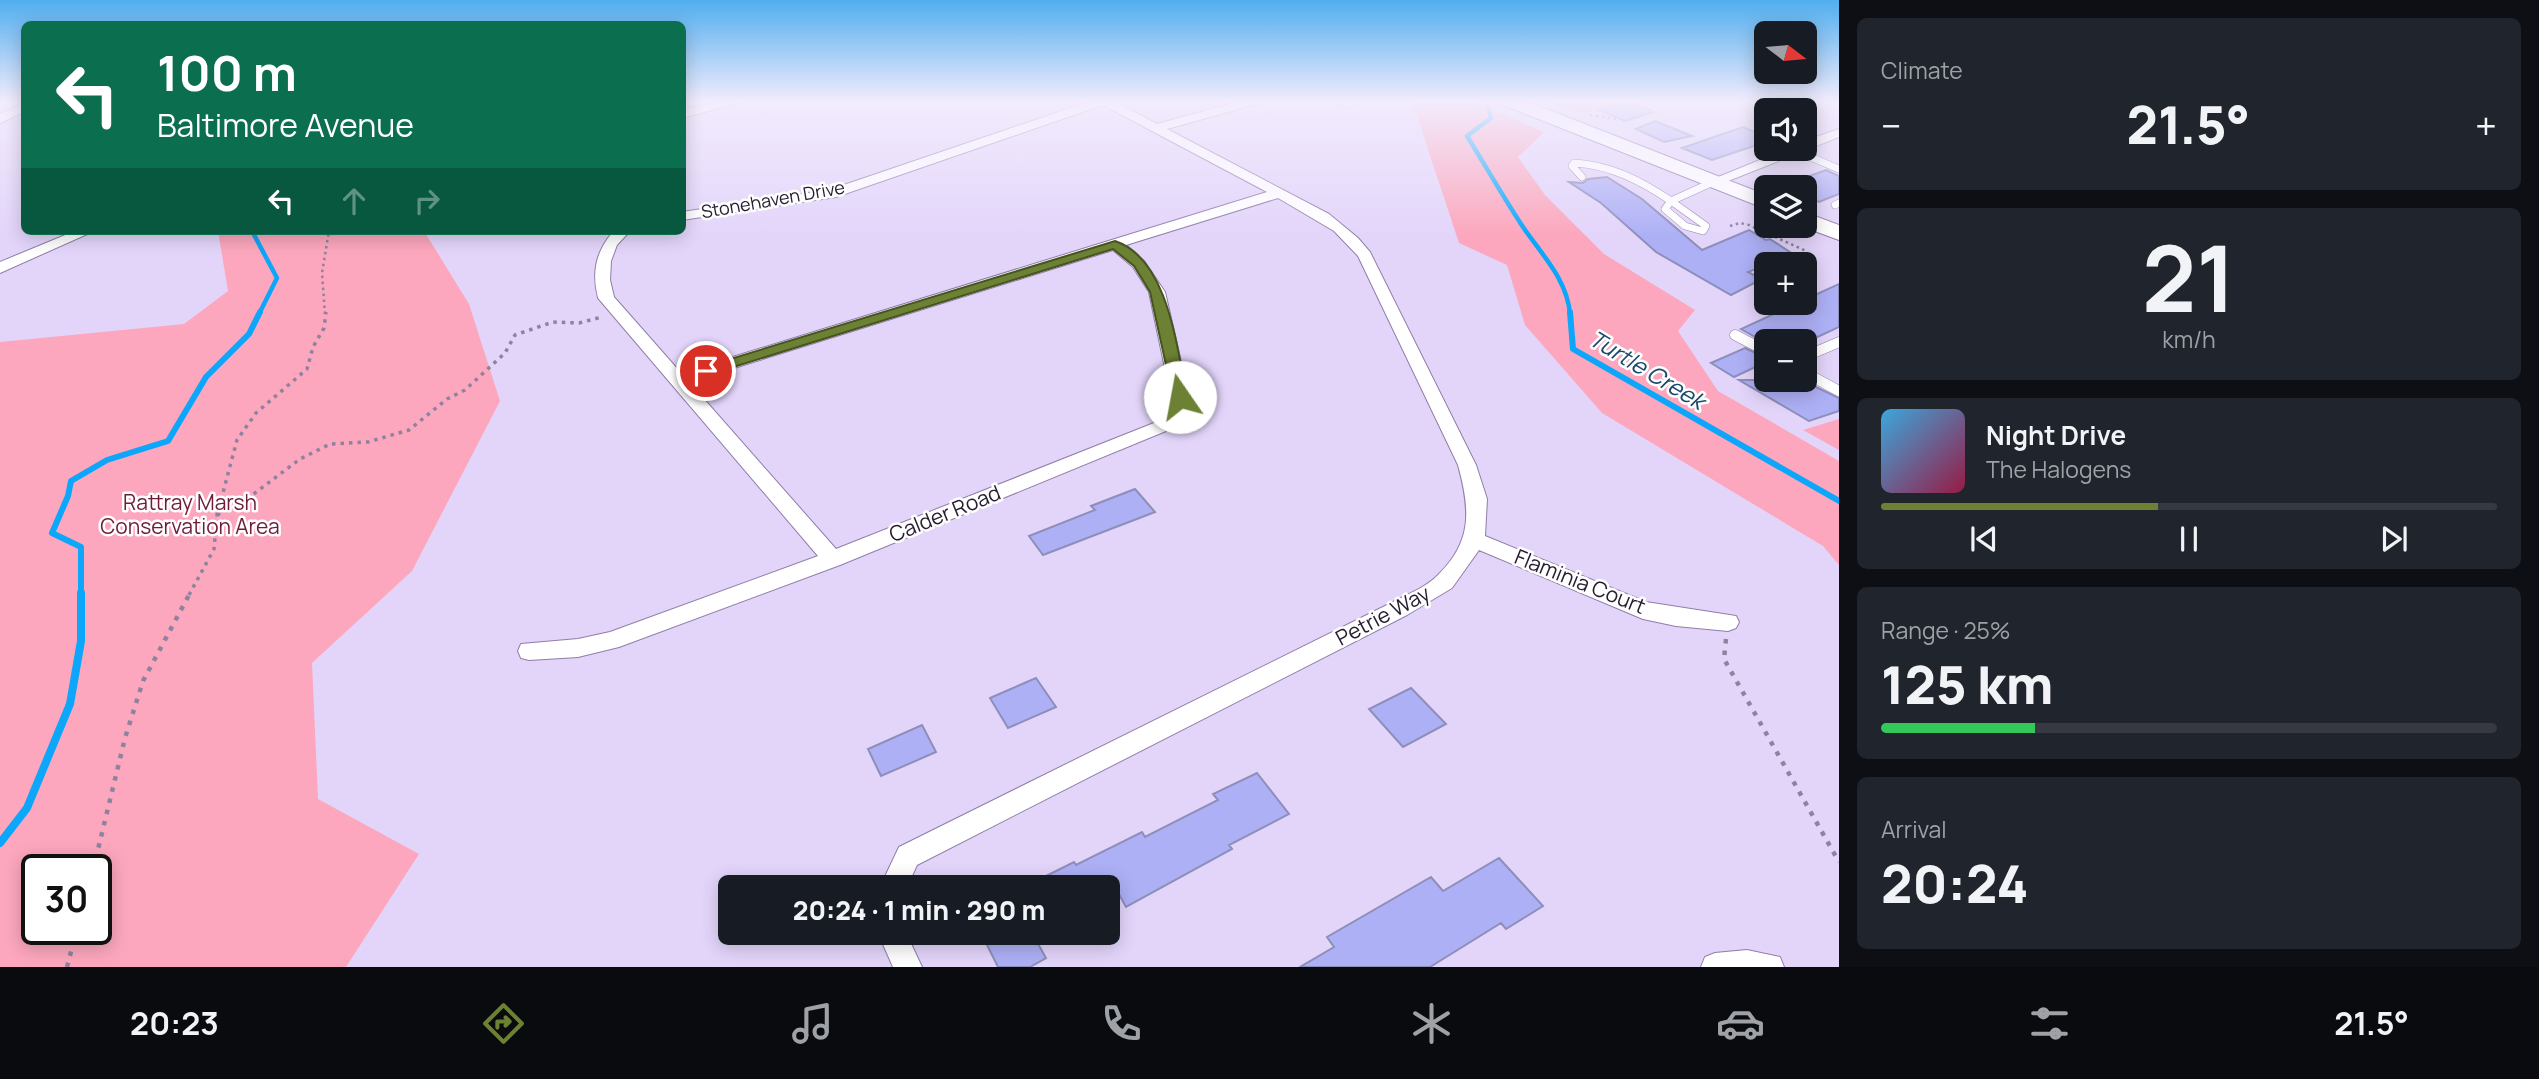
<!DOCTYPE html>
<meta charset="utf-8">
<style>
body{margin:0;font-family:Manrope,sans-serif;background:#20242c;color:#f1f3f6;height:100vh;display:flex;flex-direction:column;font-size:26px;white-space:nowrap}
*{box-sizing:border-box;margin:0}
p{font-size:23px;color:#9ea1a6}
.icon{flex:none;width:38px;height:38px;fill:none;stroke:currentColor;stroke-width:2;stroke-linecap:round;stroke-linejoin:round}
.map{position:relative;flex:1;overflow:hidden}
.panel{display:flex;flex-direction:column;gap:18px;padding:18px;background:#0d0f14;width:700px}
.panel>*{flex:none}
.banner{position:absolute;left:21px;top:21px;width:665px;height:214px;border-radius:10px;box-shadow:0 4px 18px #0003;background:#0b6e4f;color:#fff;overflow:hidden}
.needle{width:46px;rotate:106deg}
.controls{position:absolute;left:1754px;top:21px;display:grid;gap:14px}
.controls a{display:grid;place-items:center;width:63px;height:63px;border-radius:10px;background:#171b24;box-shadow:0 4px 18px #0003;font-size:35px}
.speed{position:absolute;left:21px;top:854px;display:flex;gap:14px;font-size:35px;font-weight:700;text-align:center}
.speed>*{display:grid;place-content:center;width:91px;height:91px;border-radius:50%;background:#171b24;box-shadow:0 4px 18px #0003;line-height:1}
.speed .limit{border:4px solid #111;border-radius:10px;background:#fff;color:#111}
.pin{position:absolute;display:grid;place-items:center;width:60px;height:60px;color:#fff;margin:-30px;border:4px solid #fff;border-radius:50%;box-shadow:0 2px 7px #0007}
.me{position:absolute;width:77px;margin:-38px;rotate:348deg;stroke-linejoin:round;filter:drop-shadow(0 0 5px #0008)}
.turn{display:flex;align-items:center;gap:24px;height:147px;padding:0 21px;font-size:32px}
.turn .icon{width:91px;height:91px;stroke-width:2.5}
.turn b{display:block;font-size:49px;line-height:60px}
.lanes{display:flex;align-items:center;height:66px;padding:0 21px;background:#0003;justify-content:center;gap:35px;direction:ltr}
.lanes .off{opacity:.35}
.big{font-size:52px;font-weight:800;line-height:1.1}
.panel .tile{flex:1;display:flex;flex-direction:column;justify-content:center;gap:10px;min-width:0;padding:0 24px;border-radius:10px;background:#20242c}
.panel .dial{align-items:center;gap:0}
.dial b{font-size:91px;line-height:1}
.song{display:flex;align-items:center;gap:21px}
.cover{width:84px;height:84px;border-radius:10px;background:linear-gradient(135deg,hsl(200 70% 55%),hsl(340 70% 35%))}
.played{height:7px;border-radius:4px;background:linear-gradient(90deg,#6c8133 45%,#363941 45%)}
.keys{display:flex;justify-content:space-around;direction:ltr}
.heat{display:flex;justify-content:space-between;align-items:center;font-size:38px;direction:ltr}
.charge{height:10px;border-radius:5px;background:linear-gradient(90deg,#34c759 25%,#363941 0)}
.trip{position:absolute;left:718px;top:875px;width:402px;height:70px;border-radius:10px;background:#171b24;box-shadow:0 4px 18px #0003;font-weight:800;line-height:70px;text-align:center}
.tab-bar{display:flex;height:112px;justify-content:space-around;align-items:center;background:#090b0e;color:#9ea1a6}
.tab-bar .icon{width:49px;height:49px}
.tab-bar .current{color:#6c8133}
.tab-bar b{font-size:32px;color:#f1f3f6}
main{display:flex;flex:1;min-height:0}
.map>svg:first-child{display:block}
</style>
<main>
<div class="map">
<svg width="1839" height="967" viewBox="0 0 1839 967">
<rect width="100%" height="100%" fill="#e3d5fa"/>
<!-- green -->
<path fill="#fca7bd" fill-rule="evenodd" d="M1412,101h60l72,31 -26,25 27,38 59,59 91,56 -17,21 40,60 121,70v104l-16,-19 -221,-133 -77,-88 -18,-60 -48,-22z
M1549,101h71l-37,12z
M218,231h206l45,73 31,97 -88,170 -100,92 6,136 101,55 -73,113h-346v-625l184,-18 44,-33zM37,870h59v59h-59z
M1839,419v31l-36,-20z"/>
<g fill="none" stroke-linecap="round" stroke-linejoin="round">
<!-- stream-far2 -->
<path stroke="#0ca6fa" stroke-width="4.5" d="M1488,107l3,11 -24,18c18,29 35,59 54,88 19,29 46,54 49,90
M252,231l25,47 -18,36"/>
<!-- stream-far1 -->
<path stroke="#0ca6fa" stroke-width="6" d="M1570,312l3,37 266,152
M81,595v-48l-29,-14 16,-37 3,-15 36,-21 61,-19 38,-64 43,-43 11,-22"/>
<!-- stream -->
<path stroke="#0ca6fa" stroke-width="8" d="M0,843l27,-35 43,-104 11,-63v-48"/>
</g>
<!-- building -->
<path fill="#aeb0f6" stroke="#8d8eba" stroke-width="2" d="M1630,101l24,11 -29,9 -26,-11z
M1655,121l37,15 -28,6 -28,-13z
M1743,127l23,10v5l-54,18 -30,-12z
M1826,170l13,6v18l-20,8 -15,-7v-17z
M1607,177l35,22 60,51 47,-20 17,10 4,-1 23,15 -45,18 14,7 -31,16 -75,-43 -55,-49 -32,-21 14,1 5,-4z
M1839,284v43l-30,14 -43,2 -25,-14 57,-26h6v-3z
M1745,348l21,10v4l-32,15 -23,-14z
M1739,380h52l15,9 8,-3 25,12v13l-30,10z
M1135,489l20,23 -112,43 -14,-19 66,-26 -4,-4z
M1036,678l20,29 -48,21 -18,-30z
M1411,688l35,36 -43,23 -34,-38z
M922,725l14,27 -55,24 -13,-27z
M1257,773l32,41 -60,31 3,4 -106,58 -11,-20h-91l50,-25 2,3 66,-33 3,5 73,-37 -5,-6z
M1499,858l44,48 -37,23 -5,-6 -71,44h-130l34,-20 -7,-10 104,-60 12,14z
M981,933h51l14,25 -16,9h-32z"/>
<g fill="none" stroke-linecap="round" stroke-linejoin="round">
<!-- service-far1 casing -->
<g stroke="#8f7ea8" stroke-width="8">
<path id="service-far1" d="M1794,150l45,19
M1582,177l-10,-11 2,-3c37,2 67,18 97,38
M1671,201l35,25 -3,5 -18,-5 -20,-17z
M1671,201l42,-19
M1835,205l4,-2"/>
</g>
<!-- service casing -->
<g stroke="#8f7ea8" stroke-width="11">
<path id="service" d="M1735,335l31,16
M1804,357l35,-15
M1804,372l35,19"/>
</g>
<!-- minor casing -->
<g stroke="#8f7ea8" stroke-width="2">
<path id="minor" d="M726,101h20l-64,17v-8z
M1091,101h23l43,23 84,-23h18l-2,3 -90,25 162,85 29,24 12,14 106,213 11,34 -2,37 161,66 90,14 3,6 -3,6 -8,3 -52,-5 -33,-7 -164,-69 -27,38 -45,27 -490,250 -10,22h-27l19,-40 492,-244c15,-8 36,-16 47,-28 35,-34 32,-66 20,-110l-100,-209 -24,-25 -56,-33 -152,47 18,16 21,31 24,105 -9,20 -14,14 -326,134 -221,82 -41,10 -49,3 -8,-2 -3,-7 3,-7 57,-5 32,-7 208,-76 -220,-258c-6,-24 -3,-44 13,-64l3,-3h16l-13,14 -6,16 -1,19 4,17 67,76 586,-181 -164,-87 -267,92 -154,23v-8l147,-22zM1113,250l20,17 16,25 22,105 -5,13 -12,13 -318,126 -147,-167z
M1333,101h17l4,3 -6,4z
M24,104v8l-24,11v-9z
M1839,129v8l-121,48h-10l-2,-3 81,-33h17v-8z
M75,231h19l-94,42v-11z
M878,933h28l16,34h-29z
M1747,950l33,7 4,10h-83l4,-10 10,-4z"/>
</g>
<!-- primary casing -->
<g stroke="#8f7ea8" stroke-width="2">
<path id="primary" d="M1501,101h25l240,94v14l-263,-104z
M1804,212l35,13v15l-38,-14h3z"/>
</g>
<!-- path-far2 -->
<path stroke="#8e839f" stroke-width="2.5" stroke-dasharray="2.5 3.5" stroke-linecap="butt" d="M1590,115l26,4
M1730,226l10,-3 9,2 57,26 5,6
M1760,229h16l4,-3
M325,314l-3,-41 7,-42"/>
<!-- path-far1 -->
<path stroke="#8e839f" stroke-width="3.5" stroke-dasharray="3.5 5" stroke-linecap="butt" d="M217,515l26,-13 57,-43 30,-15 38,-2 41,-12 38,-31 18,-9 40,-37 10,-18 38,-13 26,1 23,-6
M189,595l25,-46 3,-34 20,-75 19,-27 51,-44 6,-22 11,-19 2,-16"/>
<!-- path -->
<path stroke="#8e839f" stroke-width="4.5" stroke-dasharray="4.5 7" stroke-linecap="butt" d="M1726,639l-2,20 115,203
M93,870l32,-132 18,-57 47,-88
M67,967l10,-38"/>
<!-- service-far1 -->
<use href="#service-far1" stroke="#fff" stroke-width="7"/>
<!-- service -->
<use href="#service" stroke="#fff" stroke-width="10"/>
<!-- minor -->
<use href="#minor" fill="#fff" fill-rule="evenodd"/>
<!-- primary -->
<use href="#primary" fill="#fff" fill-rule="evenodd"/>
</g>
<!-- sky -->
<linearGradient id="sky" x2="0" y2="1"><stop stop-color="#50aeef"/><stop offset="0.43" stop-color="#f2ecfd"/><stop offset="1" stop-color="#f2ecfd" stop-opacity="0"/></linearGradient>
<rect width="1839" height="236" fill="url(#sky)"/>
<!-- route -->
<path fill="#6c8133" stroke="#465421" stroke-width="2" d="M1115,241c54,18 62,109 72,156l-2,4h-10l-2,-4 -23,-105 -16,-26 -21,-17 -402,125h-10l-2,-3 2,-3z"/>
<g text-anchor="middle" stroke-width="5" stroke-linejoin="round" paint-order="stroke">
<!-- far-street labels -->
<g font-size="18" fill="#241d2e" stroke="#fefefe">
<text transform="translate(773 200) rotate(-10)" y="6">Stonehaven Drive</text>
</g>
<!-- park labels -->
<g font-size="21" fill="#6e1c3a" stroke="#fefefe">
<text x="190" y="510">Rattray Marsh<tspan x="190" dy="24">Conservation Area</tspan></text>
</g>
<!-- street labels -->
<g font-size="21" fill="#241d2e" stroke="#fefefe">
<text transform="translate(945 514) rotate(-22)" y="7">Calder Road</text>
<text transform="translate(1580 582) rotate(22)" y="7">Flaminia Court</text>
<text transform="translate(1383 616) rotate(-28)" y="7">Petrie Way</text>
</g>
<!-- water labels -->
<g font-size="23" font-style="italic" fill="#17496b" stroke="#fefefe">
<text transform="translate(1647 370) rotate(31)" y="8">Turtle Creek</text>
</g>
</g>
</svg>
<div class="controls">
<a><svg class="needle" viewBox="-14 -14 28 28"><path d="M0-13l5 13h-10z" fill="#e53935"/><path d="M0 13l5-13h-10z" fill="#9ea1a6"/></svg></a>
<a><svg class="icon" aria-label="sound" viewBox="0 0 24 24"><path d="M4 9h4l5-4v14l-5-4H4zM17 9q2 3 0 6"/></svg></a>
<a><svg class="icon" aria-label="layers" viewBox="0 0 24 24"><path d="M12 4l9 5-9 5-9-5zM3 14l9 5 9-5"/></svg></a>
<a>+</a>
<a>−</a>
</div>
<div class="speed"><div class="limit">30</div></div>
<div class="pin" style="left:706px;top:371px;background:#d93025"><svg class="icon" aria-label="arrive" viewBox="0 0 24 24"><path d="M6 21V4h12l-3 4 3 4H6"/></svg></div>
<svg class="me" style="left:1180px;top:397px" viewBox="-20 -20 40 40"><circle r="19" fill="#fff"/><path d="M0-13L10 11 0 6-10 11z" fill="#6c8133"/></svg>
<div class="trip">20:24 · 1 min · 290 m</div>
<div class="banner">
<div class="turn"><svg class="icon" aria-label="left" viewBox="0 0 24 24"><path d="M17 20v-9H6M10 6l-5 5 5 5"/></svg><div><b>100 m</b>Baltimore Avenue</div></div>
<div class="lanes"><svg class="icon" aria-label="left" viewBox="0 0 24 24"><path d="M17 20v-9H6M10 6l-5 5 5 5"/></svg><svg class="icon off" aria-label="ahead" viewBox="0 0 24 24"><path d="M12 20V5M6 11l6-6 6 6"/></svg><svg class="icon off" aria-label="right" viewBox="0 0 24 24"><path d="M7 20v-9h11M14 6l5 5-5 5"/></svg></div>
</div>
</div>
<section class="panel">
<div class="tile"><p>Climate</p>
<div class="heat"><a>−</a><b class="big">21.5°</b><a>+</a></div>
</div>
<div class="tile dial"><b>21</b><p>km/h</p></div>
<div class="tile">
<div class="song"><i class="cover"></i><div><b>Night Drive</b><p>The Halogens</p></div></div>
<div class="played"></div>
<div class="keys"><svg class="icon" aria-label="previous" viewBox="0 0 24 24"><path d="M18 5L8 12l10 7zM5 5v14"/></svg><svg class="icon" aria-label="pause" viewBox="0 0 24 24"><path d="M8 5v14M16 5v14"/></svg><svg class="icon" aria-label="next" viewBox="0 0 24 24"><path d="M6 5l10 7-10 7zM19 5v14"/></svg></div>
</div>
<div class="tile"><p>Range · 25%</p><b class="big">125 km</b><div class="charge"></div></div>
<div class="tile"><p>Arrival</p><b class="big">20:24</b></div>
</section>
</main>
<nav class="tab-bar">
<b>20:23</b>
<svg class="icon current" aria-label="directions" viewBox="0 0 24 24"><path d="M12 3l9 9-9 9-9-9zM9 14v-3h6M13 9l2 2-2 2"/></svg>
<svg class="icon" aria-label="music" viewBox="0 0 24 24"><path d="M9 18V5l10-2v13"/><circle cx="6" cy="18" r="3"/><circle cx="16" cy="16" r="3"/></svg>
<svg class="icon" aria-label="phone" viewBox="0 0 24 24"><path d="M5 4h4l2 5-3 2q2 4 5 5l2-3 5 2v4C11 20 4 13 5 4z"/></svg>
<svg class="icon" aria-label="climate" viewBox="0 0 24 24"><path d="M12 3v18M4 7l16 10M4 17L20 7"/></svg>
<svg class="icon" aria-label="car" viewBox="0 0 24 24"><path d="M5 17H2v-5l4-1 3-4h7l3 4 3 1v5h-3M9 17h6M6 11h13"/><circle cx="7" cy="17" r="2"/><circle cx="17" cy="17" r="2"/></svg>
<svg class="icon" aria-label="filters" viewBox="0 0 24 24"><path d="M4 7h16M4 17h16"/><circle cx="9" cy="7" r="2"/><circle cx="15" cy="17" r="2"/></svg>
<b>21.5°</b>
</nav>
